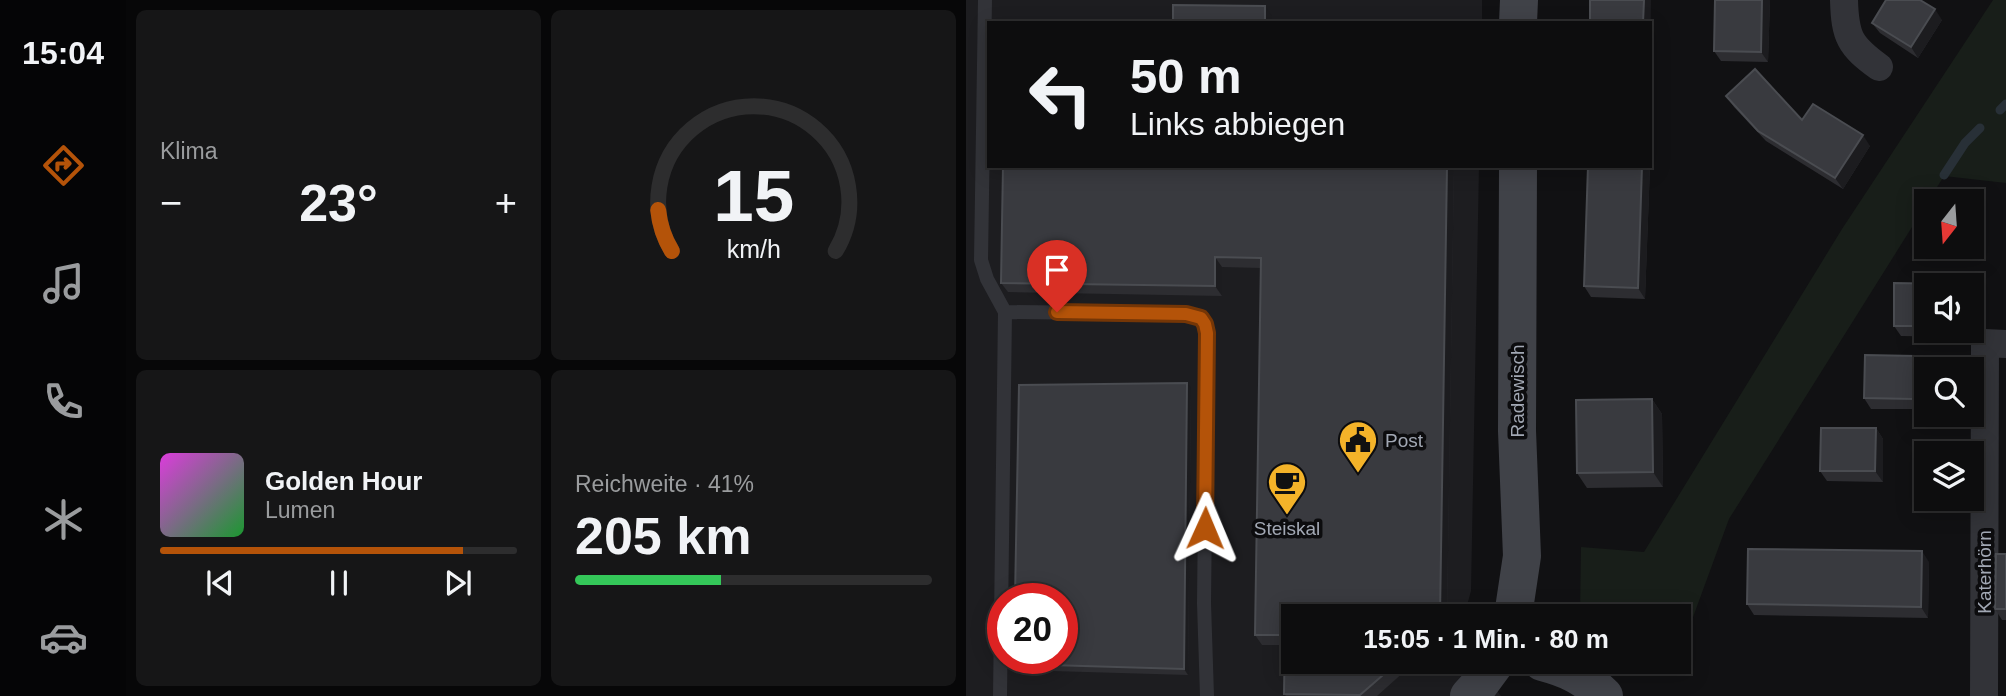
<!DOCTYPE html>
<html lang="de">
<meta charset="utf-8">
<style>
body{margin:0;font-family:Helvetica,sans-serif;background:#161617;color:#f1f3f6;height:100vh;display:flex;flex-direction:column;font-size:26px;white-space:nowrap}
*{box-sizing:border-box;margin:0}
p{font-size:23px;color:#9a9c9e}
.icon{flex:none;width:38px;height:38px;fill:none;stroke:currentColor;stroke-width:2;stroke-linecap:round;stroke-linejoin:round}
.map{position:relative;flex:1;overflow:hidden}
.sheet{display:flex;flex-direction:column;gap:10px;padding:10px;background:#070708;width:840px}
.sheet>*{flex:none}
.hud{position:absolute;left:21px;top:21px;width:665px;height:147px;border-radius:0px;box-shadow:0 4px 18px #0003,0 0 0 2px #2d2d2e;background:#0d0d0e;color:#f1f3f6;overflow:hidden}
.needle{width:46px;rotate:197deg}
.tools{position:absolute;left:948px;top:189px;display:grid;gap:14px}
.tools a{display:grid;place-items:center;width:70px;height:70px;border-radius:0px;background:#0d0d0e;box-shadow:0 4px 18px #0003,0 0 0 2px #2d2d2e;font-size:35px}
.speed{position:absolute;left:21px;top:583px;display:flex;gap:14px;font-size:35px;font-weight:700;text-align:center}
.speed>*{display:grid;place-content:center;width:91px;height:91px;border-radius:50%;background:#0d0d0e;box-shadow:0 4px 18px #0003,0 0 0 2px #2d2d2e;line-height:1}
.speed .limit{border:10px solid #d22;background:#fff;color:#111}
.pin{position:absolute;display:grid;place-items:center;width:60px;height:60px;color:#fff;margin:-72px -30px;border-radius:50% 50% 50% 0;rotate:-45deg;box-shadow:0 0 7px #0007}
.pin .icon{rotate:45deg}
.me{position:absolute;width:77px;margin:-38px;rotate:1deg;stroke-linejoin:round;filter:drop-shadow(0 0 5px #0008)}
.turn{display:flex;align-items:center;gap:24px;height:147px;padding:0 28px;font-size:32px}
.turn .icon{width:91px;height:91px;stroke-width:2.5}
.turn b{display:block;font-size:49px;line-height:60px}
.big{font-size:52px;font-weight:600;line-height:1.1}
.sheet .widget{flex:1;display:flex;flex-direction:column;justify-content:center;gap:10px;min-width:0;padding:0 24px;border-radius:10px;background:#161617}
.sheet .dial{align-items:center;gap:0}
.dial svg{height:182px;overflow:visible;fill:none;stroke:#2d2d2e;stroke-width:7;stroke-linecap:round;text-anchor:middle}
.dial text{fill:#f1f3f6;stroke:none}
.song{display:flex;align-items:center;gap:21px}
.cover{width:84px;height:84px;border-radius:10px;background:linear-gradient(135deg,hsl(300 70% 55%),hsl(130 70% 35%))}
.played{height:7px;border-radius:4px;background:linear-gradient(90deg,#b45309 85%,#2d2d2e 85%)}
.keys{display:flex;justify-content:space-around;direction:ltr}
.heat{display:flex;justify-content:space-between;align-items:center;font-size:38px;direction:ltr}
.charge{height:10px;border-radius:5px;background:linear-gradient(90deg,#34c759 41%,#2d2d2e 0)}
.sheet .tiles{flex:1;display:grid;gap:10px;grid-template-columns:repeat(2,1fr)}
.trip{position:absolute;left:315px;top:604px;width:410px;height:70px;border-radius:0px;background:#0d0d0e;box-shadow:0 4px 18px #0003,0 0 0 2px #2d2d2e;font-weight:600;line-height:70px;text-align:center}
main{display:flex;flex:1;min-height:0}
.tab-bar{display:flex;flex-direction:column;width:126px;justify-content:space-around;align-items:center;background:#050506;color:#9a9c9e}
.tab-bar .icon{width:49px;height:49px}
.tab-bar .current{color:#b45309}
.tab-bar b{font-size:32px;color:#f1f3f6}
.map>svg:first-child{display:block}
</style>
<main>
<nav class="tab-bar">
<b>15:04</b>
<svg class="icon current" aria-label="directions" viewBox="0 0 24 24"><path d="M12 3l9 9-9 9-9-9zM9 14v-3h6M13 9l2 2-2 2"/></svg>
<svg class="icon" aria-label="music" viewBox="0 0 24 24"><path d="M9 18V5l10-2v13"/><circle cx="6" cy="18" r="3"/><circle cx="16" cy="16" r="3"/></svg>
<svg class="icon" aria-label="phone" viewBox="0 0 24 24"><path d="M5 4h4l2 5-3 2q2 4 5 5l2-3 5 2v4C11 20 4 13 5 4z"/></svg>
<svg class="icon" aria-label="climate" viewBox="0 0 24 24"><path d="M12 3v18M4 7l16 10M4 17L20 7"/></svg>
<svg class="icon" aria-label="car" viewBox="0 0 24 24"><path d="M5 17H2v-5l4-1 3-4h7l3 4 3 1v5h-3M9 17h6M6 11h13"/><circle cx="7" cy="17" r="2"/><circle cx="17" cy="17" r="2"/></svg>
</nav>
<section class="sheet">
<div class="tiles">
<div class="widget"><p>Klima</p>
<div class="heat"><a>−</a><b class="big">23°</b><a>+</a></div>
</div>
<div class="widget dial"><svg viewBox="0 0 100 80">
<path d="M14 69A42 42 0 1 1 86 69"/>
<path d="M14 69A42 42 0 0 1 8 51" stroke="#b45309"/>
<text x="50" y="56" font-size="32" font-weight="700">15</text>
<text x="50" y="72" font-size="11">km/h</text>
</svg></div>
<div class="widget">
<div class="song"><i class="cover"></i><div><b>Golden Hour</b><p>Lumen</p></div></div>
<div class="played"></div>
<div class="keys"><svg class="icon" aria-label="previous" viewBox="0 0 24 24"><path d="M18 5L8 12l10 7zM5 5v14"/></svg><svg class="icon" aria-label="pause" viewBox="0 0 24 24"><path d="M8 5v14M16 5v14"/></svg><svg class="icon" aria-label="next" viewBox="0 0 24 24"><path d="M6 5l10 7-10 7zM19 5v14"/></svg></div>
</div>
<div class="widget"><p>Reichweite · 41%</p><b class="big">205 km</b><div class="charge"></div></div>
</div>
</section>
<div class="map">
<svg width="1040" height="696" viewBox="0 0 1040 696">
<rect width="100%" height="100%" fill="#111113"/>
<!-- built -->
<path fill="#1d1d20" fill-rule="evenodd" d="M0,0h516v23h-493v143h490l-8,425 -7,25h-171v46h183l25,34h-535zM37,598h59v60h-59z"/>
<!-- green -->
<path fill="#181e19" d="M1027,0h13v183l-62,-7 -215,343 -44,120 -7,5v-28h-98l1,-69 63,5 198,-323z"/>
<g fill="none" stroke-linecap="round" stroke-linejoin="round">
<!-- stream -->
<path stroke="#283037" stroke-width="9" d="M1034,110l6,-6
M978,175l21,-32 15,-15"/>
<!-- lane -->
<path stroke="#323338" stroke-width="14" d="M19,0l-4,260 6,19 18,33 -5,384
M39,312l181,2 15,5 4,5 2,9 -3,270 3,93"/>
<!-- street -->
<path stroke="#323338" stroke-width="28" d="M878,0c1,37 6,46 35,67
M1018,696l1,-353 21,1"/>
<!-- secondary -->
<path stroke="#404248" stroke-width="38" d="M552,23l1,-23
M547,616l9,-60 -5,-125 1,-265
M576,662c26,7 42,14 62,34
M503,696l10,-11 17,-23"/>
</g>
<!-- wall -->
<path fill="#2d2d31" d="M804,0l-2,62 -47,-1 -7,-10z
M976,20l-24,38 -38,-25 -8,-10z
M760,96l76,24 68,26 -27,43 -77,-48 -32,-34z
M488,166l-7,450h-154v46h122l-38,34h-91l-2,-2 1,-49h-23l-7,-10 6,-367 -39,-1v29l-214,-4 -7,-9z
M622,166h62l-5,133 -54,-2 -7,-11z
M961,285v46h30v6l-56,-1 -7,-10z
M956,367v42h-51l-7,-11z
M225,388l-3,287 -170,-5 -4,-6z
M686,399l10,15 1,73 -76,1 -10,-15z
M910,428l7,11v43l-56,-1 -7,-10z
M1040,554v66h-4l-7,-11z
M963,562l-1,56 -174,-3 -7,-11z"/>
<!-- shaded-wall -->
<path fill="#1c1c1f" d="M678,0h7l-1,66v-43h-7z
M796,0h8l-2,62 -7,-10z
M299,6l7,10v7h-7z
M969,9l7,11 -24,38 -7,-11z
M897,135l7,11 -27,43 -8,-11z
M481,166h7l-7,450h-7z
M676,166h8l-5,133 -7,-11z
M249,257l7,10v29l-7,-10z
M949,356l7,11v42l-8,-10z
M221,383l4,5 -3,287 -4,-6z
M686,399l10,15 1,73 -10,-15z
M910,428l7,11v43l-8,-11z
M956,551l7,11 -1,56 -7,-11z"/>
<!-- building -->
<path fill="#393a3f" stroke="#4a4c51" stroke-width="2" d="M624,0h54l-1,23h-53z
M749,0h47l-1,52 -47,-1z
M920,0h34l15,9 -24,38 -39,-24z
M207,5l92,1v17h-92z
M789,69l47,51 11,-16 50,31 -28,43 -77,-47 -32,-35z
M37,166h444l-7,450h-147v46h105l-38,33 -76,-1 1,-59h-30l6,-377 -46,-1v29l-214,-3z
M622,166h54l-4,122 -54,-2z
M928,283l56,1v1h-23v41h-33z
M899,355l50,1 -1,43 -50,-1z
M221,383l-3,286 -170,-5 1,-6h47v-60h-47l4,-213z
M686,399l1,73 -76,1 -1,-73z
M855,428h55l-1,43h-55z
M782,549l174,2 -1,56 -174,-3z
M1030,554h10v55h-11z"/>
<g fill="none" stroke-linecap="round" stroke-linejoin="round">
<!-- route casing -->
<g stroke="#753606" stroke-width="18">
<path id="route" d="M91,312l129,2 15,4 4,6 2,9 -2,195"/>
</g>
<!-- route -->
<use href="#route" stroke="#b45309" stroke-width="12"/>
</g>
<!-- icons -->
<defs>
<g id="civic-pin" transform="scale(2.0125)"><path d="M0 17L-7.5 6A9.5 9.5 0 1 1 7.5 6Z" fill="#f4b329" stroke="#0c0c0e"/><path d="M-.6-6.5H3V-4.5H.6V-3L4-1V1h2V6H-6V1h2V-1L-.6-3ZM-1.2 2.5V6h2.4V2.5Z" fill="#111"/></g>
<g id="cafe-pin" transform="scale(2.0125)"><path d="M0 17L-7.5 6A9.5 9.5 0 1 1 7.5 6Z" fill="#f4b329" stroke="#0c0c0e"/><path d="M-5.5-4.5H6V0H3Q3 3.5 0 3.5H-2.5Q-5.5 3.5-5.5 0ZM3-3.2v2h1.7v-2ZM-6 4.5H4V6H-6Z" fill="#111"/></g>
</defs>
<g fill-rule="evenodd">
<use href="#civic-pin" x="392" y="440"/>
<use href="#cafe-pin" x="321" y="482"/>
</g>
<g text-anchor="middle" stroke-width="7" stroke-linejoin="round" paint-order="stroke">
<!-- street labels -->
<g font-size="19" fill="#a2a8b4" stroke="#0c0c0e">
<text transform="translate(551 391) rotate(-90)" y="7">Radewisch</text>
<text transform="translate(1018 572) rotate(-90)" y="7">Katerhörn</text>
</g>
<!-- poi labels -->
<g font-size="19" fill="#a2a8b4" stroke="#0c0c0e" text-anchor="start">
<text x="419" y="447">Post</text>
<text x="321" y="535" text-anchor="middle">Steiskal</text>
</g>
</g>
</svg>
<div class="tools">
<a><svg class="needle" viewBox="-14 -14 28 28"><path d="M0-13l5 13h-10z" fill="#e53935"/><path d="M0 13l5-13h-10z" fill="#9a9c9e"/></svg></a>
<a><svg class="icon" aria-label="sound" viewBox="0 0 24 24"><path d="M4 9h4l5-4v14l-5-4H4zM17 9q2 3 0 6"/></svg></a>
<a><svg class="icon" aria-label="search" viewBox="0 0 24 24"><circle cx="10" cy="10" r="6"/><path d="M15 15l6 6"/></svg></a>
<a><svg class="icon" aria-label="layers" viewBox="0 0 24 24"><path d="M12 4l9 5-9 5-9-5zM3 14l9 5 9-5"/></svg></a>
</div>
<div class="speed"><div class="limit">20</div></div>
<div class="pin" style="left:91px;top:312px;background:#d93025"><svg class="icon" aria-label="arrive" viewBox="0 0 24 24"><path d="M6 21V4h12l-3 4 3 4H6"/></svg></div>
<svg class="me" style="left:239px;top:528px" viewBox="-20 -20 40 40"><path d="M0-17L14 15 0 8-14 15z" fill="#b45309" stroke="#fff" stroke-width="4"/></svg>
<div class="trip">15:05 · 1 Min. · 80 m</div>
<div class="hud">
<div class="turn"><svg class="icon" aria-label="left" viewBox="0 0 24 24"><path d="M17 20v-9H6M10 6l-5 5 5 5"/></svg><div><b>50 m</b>Links abbiegen</div></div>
</div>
</div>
</main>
